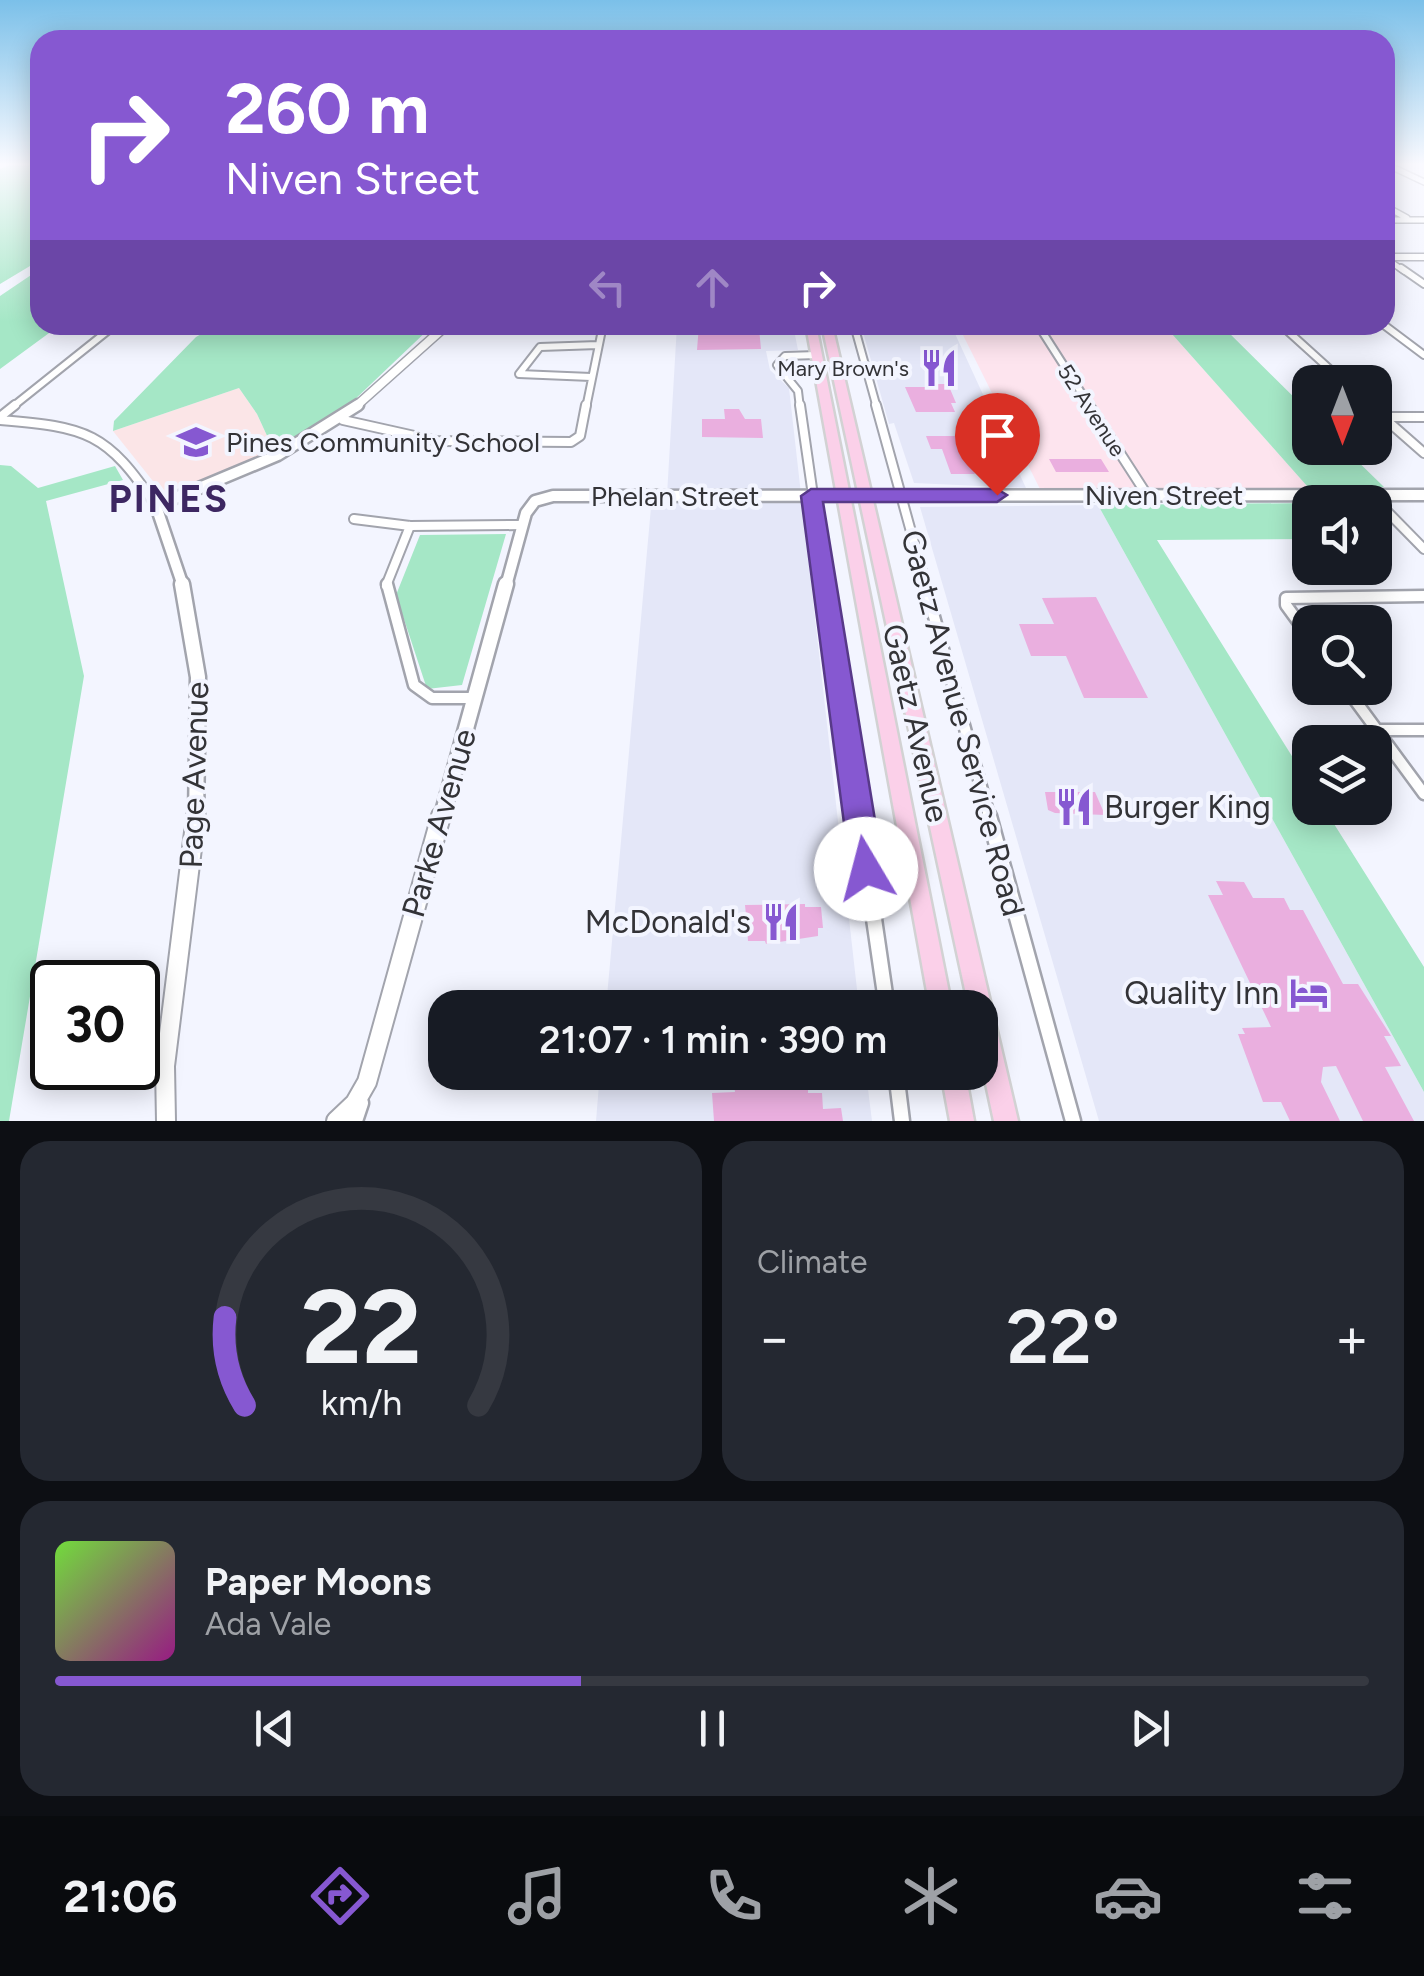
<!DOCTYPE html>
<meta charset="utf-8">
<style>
body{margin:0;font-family:Figtree,sans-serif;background:#242831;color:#f1f3f6;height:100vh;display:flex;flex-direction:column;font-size:38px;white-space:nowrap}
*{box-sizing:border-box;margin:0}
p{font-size:32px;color:#9ea1a6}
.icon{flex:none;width:55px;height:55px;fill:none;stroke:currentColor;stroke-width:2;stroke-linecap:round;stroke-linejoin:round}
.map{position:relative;height:1121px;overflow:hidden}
.panel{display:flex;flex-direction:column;gap:20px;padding:20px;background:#0d0f14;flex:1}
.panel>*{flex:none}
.banner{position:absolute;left:30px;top:30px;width:1365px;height:305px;border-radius:30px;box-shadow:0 5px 25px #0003;background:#8658d1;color:#fff;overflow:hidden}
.needle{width:65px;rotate:180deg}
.buttons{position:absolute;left:1292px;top:365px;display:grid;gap:20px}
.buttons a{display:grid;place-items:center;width:100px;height:100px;border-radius:20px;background:#171b24;box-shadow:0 5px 25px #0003;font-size:50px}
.speed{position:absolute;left:30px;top:960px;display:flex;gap:20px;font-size:50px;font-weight:700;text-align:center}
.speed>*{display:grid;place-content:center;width:130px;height:130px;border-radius:50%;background:#171b24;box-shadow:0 5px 25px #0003;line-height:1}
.speed .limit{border:5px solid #111;border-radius:15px;background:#fff;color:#111}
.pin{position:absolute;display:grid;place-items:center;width:85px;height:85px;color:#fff;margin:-102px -42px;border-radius:50% 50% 50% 0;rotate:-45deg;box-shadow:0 0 10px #0007}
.pin .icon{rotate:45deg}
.me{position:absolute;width:110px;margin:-55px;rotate:352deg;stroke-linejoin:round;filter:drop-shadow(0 0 8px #0008)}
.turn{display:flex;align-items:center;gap:35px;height:210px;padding:0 30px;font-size:45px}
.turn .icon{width:130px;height:130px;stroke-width:2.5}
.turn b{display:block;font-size:70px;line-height:85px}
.lanes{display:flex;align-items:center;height:95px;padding:0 30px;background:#0003;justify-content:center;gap:50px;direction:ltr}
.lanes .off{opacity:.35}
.big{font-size:75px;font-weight:600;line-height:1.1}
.panel .widget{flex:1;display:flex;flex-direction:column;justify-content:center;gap:15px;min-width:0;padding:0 35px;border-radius:30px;background:#242831}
.panel .dial{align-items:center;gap:0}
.dial svg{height:260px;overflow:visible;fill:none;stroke:#363941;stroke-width:7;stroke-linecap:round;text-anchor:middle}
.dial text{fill:#f1f3f6;stroke:none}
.song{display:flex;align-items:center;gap:30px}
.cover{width:120px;height:120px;border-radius:15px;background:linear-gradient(135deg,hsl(100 70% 55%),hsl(310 70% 35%))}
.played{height:10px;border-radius:5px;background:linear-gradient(90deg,#8658d1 40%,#363941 40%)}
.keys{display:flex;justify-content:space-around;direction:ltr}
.heat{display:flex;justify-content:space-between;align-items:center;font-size:55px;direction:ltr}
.panel .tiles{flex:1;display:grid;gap:20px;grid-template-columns:1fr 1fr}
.widget:last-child{grid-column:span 2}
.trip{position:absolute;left:428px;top:990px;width:570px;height:100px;border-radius:30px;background:#171b24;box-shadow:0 5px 25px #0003;font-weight:600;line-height:100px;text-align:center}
.tabs{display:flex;height:160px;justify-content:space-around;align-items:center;background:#090b0e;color:#9ea1a6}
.tabs .icon{width:70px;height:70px}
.tabs .selected{color:#8658d1}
.tabs b{font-size:45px;color:#f1f3f6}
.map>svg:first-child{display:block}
</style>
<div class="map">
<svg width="1424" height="1121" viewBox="0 0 1424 1121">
<rect width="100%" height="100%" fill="#f3f5ff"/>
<!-- built -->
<path fill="#e4e7f8" d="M677,325h116l5,25 -32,1 4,19 19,18 70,619 -253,1 46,-512 15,-1z
M861,325h90l75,163 -112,-5 -20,-60 -5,1z
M1098,505l326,587v29h-325l-179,-614z
M600,1072l266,1 6,48h-276z"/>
<!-- industrial -->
<path fill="#fde4ee" d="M958,325h206l151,170h-272z"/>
<!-- education -->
<path fill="#fbe5e7" d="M239,388l18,26 18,39 -111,42 -51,-64z"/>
<!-- green -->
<path fill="#a5e7c6" d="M9,165h31v95l-40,24v-115z
M40,269v56h20l-60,44v-73z
M217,325h216l-105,100 -53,28 -18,-39 -18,-26 -126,43 1,-10 82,-84z
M1164,325h57l89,88v35h34l40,39 -77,-1z
M0,465l11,1 27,22 77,-22 8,14 -77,21 38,175 -75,445h-9z
M1310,503v36l-153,1 153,245v23h14l100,159v125l-326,-587z
M506,534l-44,151 -35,4 -31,-94 24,-60z"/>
<!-- building -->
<path fill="#eaafdf" d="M699,325l60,3 2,21 -64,1z
M930,384h18l8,19h-5l4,9h-39l-11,-25h26z
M724,409h15l6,10h16l2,19 -61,-1v-18h23z
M926,436h34l15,38h-24l-9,-25h-11z
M1049,459h52l8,13h-53z
M1096,597l52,101h-64l-18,-42h-35l-12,-32h35l-12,-26z
M1045,792h50l10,23 -50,-2 -7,-3z
M1216,881l28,1 9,16h31l6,12h13l40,74h15l33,52h-7l17,30 -16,1 29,54h-51l-27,-55 -13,1 -2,15 19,39h-50l-9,-19h-18l-25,-68h7l-3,-6 29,-1 -63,-132h15z
M805,904v3h16l2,21h-5v8l-52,8 -1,-3h-17l-1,-13h-7l-1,-12 7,-1 -1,-10z
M759,1072h25l1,13 23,-1v9h14l1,16 18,-1 2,13h-129l-2,-28 23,-1 -1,-8h25z"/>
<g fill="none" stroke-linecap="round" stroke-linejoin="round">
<!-- minor-far4 casing -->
<g stroke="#a2a4ad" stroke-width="8">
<path id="minor-far4" d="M1388,165l36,17
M1385,206l22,12
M1385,220h39
M1385,258l19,13"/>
</g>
<!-- minor-far3 casing -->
<g stroke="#a2a4ad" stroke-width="10">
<path id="minor-far3" d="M1401,268l23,16
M854,325l23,83
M1038,325l53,83
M1281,325l63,57
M1384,325l40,30
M591,377l-72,-3 21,-27 58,-2
M11,408l104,-83
M586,408l17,-83
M800,408l-2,-17 -21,-26 8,-9 32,-1"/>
</g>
<!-- minor-far2 casing -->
<g stroke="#a2a4ad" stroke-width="12">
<path id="minor-far2" d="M800,405l26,181
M876,405l50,181
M1089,405l58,90
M1375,410l49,43
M0,417l15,-12
M1383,417h41
M0,420c87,7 107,12 156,86
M343,420l94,21 134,1 9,-6 6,-31
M1371,495l53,54
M354,519l56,7 112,-1
M386,586l24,-60"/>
</g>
<!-- minor-far1 casing -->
<g stroke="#a2a4ad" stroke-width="15">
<path id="minor-far1" d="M387,584l27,101 18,13h42
M826,584l34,235
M925,584l65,235
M1310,638l-24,-33v-7l138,-2
M1346,688l78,106
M1377,730h47"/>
</g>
<!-- minor casing -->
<g stroke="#a2a4ad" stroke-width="19">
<path id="minor" d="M859,816l28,192
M989,816l84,305
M896,1072l6,49
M355,1121l6,-18"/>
</g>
<!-- tertiary-far4 casing -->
<g stroke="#a2a4ad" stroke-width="9">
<path id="tertiary-far4" d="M1385,257h39"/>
</g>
<!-- tertiary-far3 casing -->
<g stroke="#a2a4ad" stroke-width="11">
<path id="tertiary-far3" d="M354,408l93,-83"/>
</g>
<!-- tertiary-far2 casing -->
<g stroke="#a2a4ad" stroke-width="15">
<path id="tertiary-far2" d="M183,586l-27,-80 122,-51 80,-50
M506,586l20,-73 9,-12 18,-5 871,-1"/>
</g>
<!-- tertiary-far1 casing -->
<g stroke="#a2a4ad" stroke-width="19">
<path id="tertiary-far1" d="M182,584l16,93 -2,142
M441,819l65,-235"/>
</g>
<!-- tertiary casing -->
<g stroke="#a2a4ad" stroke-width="22">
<path id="tertiary" d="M166,1121l-1,-55 31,-250
M336,1121l19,-18 12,-21 74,-266"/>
</g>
<!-- primary casing -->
<g stroke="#d2d2d3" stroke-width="5">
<path id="primary" d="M806,325h10l136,683h-22z
M822,325h10l186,796h-24l-14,-65v-48h-11z
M941,1072h24l9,49h-24z"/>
</g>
<!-- minor-far4 -->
<use href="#minor-far4" stroke="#fff" stroke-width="5"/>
<!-- minor-far3 -->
<use href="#minor-far3" stroke="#fff" stroke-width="6"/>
<!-- minor-far2 -->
<use href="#minor-far2" stroke="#fff" stroke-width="8"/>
<!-- minor-far1 -->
<use href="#minor-far1" stroke="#fff" stroke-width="10"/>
<!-- minor -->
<use href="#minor" stroke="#fff" stroke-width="14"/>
<!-- tertiary-far4 -->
<use href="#tertiary-far4" stroke="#fff" stroke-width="6"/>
<!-- tertiary-far3 -->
<use href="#tertiary-far3" stroke="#fff" stroke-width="8"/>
<!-- tertiary-far2 -->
<use href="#tertiary-far2" stroke="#fff" stroke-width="10"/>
<!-- tertiary-far1 -->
<use href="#tertiary-far1" stroke="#fff" stroke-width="14"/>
<!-- tertiary -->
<use href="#tertiary" stroke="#fff" stroke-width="18"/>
<!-- primary -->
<use href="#primary" fill="#fbd0e9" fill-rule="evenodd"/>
</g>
<!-- sky -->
<linearGradient id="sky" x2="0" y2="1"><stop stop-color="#7bc0e9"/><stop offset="0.51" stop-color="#fafaff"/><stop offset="1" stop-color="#fafaff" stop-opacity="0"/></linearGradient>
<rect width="1424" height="322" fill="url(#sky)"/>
<!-- route -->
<path fill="#8658d1" stroke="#573988" stroke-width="2.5" d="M811,489h186l10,6 -10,7h-174l60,367 -5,11 -12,5 -11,-5 -5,-11 -49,-373z"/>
<!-- icons -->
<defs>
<g id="restaurant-bare" transform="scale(3)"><path d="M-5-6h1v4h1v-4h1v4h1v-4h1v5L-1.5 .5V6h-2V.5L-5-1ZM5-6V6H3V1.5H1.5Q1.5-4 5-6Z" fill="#8658d1" stroke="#f3f5ff" stroke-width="2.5" paint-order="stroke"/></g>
<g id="school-bare" transform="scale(3)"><path d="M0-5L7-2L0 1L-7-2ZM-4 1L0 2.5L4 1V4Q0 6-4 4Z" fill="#8658d1" stroke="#f3f5ff" stroke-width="2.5" paint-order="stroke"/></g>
<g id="hotel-bare" transform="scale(3)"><path d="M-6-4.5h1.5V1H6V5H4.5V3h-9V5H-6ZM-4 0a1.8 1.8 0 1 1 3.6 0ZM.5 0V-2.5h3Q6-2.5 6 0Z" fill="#8658d1" stroke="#f3f5ff" stroke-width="2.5" paint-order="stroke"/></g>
</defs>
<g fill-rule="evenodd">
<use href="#restaurant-bare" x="939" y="368"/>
<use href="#school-bare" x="196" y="442"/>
<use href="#restaurant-bare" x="1074" y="807"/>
<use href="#restaurant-bare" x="781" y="922"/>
<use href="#hotel-bare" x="1309" y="993"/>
</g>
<g text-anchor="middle" stroke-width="8" stroke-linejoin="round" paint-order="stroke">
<!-- far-poi labels -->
<g font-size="22" fill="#333337" stroke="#f3f5ff" text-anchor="end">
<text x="909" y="376">Mary Brown's</text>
</g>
<!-- far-street labels -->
<g font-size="22" fill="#333337" stroke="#f3f5ff">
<text transform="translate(1092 410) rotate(57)" y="8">52 Avenue</text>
</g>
<!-- poi labels -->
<g font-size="28" fill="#333337" stroke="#f3f5ff" text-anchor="start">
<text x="226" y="452">Pines Community School</text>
</g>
<!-- street labels -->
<g font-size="28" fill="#333337" stroke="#f3f5ff">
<text x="1164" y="505">Niven Street</text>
<text x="675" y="506">Phelan Street</text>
</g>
<!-- near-street labels -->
<g font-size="32" fill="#333337" stroke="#f3f5ff">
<text transform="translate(916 723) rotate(77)" y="11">Gaetz Avenue</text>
<text transform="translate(963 723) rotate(75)" y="11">Gaetz Avenue Service Road</text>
<text transform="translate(194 775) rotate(-88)" y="11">Page Avenue</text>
<text transform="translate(439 823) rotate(-74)" y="11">Parke Avenue</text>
</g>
<!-- near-poi labels -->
<g font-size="32" fill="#333337" stroke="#f3f5ff" text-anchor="end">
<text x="1104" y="818" text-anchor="start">Burger King</text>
<text x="751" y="933">McDonald's</text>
<text x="1279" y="1004">Quality Inn</text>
</g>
<!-- district labels -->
<g font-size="38" font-weight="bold" letter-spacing="2.5" fill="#3d2762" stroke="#f3f5ff">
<text x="169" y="512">PINES</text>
</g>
</g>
</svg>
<div class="buttons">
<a><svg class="needle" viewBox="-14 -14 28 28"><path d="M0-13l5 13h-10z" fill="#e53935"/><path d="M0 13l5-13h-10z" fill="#9ea1a6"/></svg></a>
<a><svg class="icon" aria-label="sound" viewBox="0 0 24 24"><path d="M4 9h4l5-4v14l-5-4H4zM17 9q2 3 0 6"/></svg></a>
<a><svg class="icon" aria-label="search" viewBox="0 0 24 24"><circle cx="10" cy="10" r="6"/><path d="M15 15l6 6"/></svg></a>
<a><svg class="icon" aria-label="layers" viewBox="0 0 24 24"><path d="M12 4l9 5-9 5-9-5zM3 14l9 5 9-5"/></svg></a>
</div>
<div class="speed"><div class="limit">30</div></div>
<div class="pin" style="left:997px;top:495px;background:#d93025"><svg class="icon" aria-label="arrive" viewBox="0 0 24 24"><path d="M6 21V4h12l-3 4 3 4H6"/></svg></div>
<svg class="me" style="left:866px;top:869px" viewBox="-20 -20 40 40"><circle r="19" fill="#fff"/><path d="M0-13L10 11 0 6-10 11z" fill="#8658d1"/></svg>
<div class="trip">21:07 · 1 min · 390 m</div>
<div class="banner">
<div class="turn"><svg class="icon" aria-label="right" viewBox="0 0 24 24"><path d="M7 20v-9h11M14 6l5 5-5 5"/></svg><div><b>260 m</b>Niven Street</div></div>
<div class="lanes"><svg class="icon off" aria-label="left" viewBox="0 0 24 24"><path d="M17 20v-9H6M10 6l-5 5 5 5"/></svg><svg class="icon off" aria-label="ahead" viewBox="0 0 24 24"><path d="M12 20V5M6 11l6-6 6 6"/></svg><svg class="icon" aria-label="right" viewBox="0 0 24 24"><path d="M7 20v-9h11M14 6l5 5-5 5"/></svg></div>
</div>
</div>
<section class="panel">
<div class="tiles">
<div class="widget dial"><svg viewBox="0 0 100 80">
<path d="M14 69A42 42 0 1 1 86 69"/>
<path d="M14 69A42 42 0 0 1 8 42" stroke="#8658d1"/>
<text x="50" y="56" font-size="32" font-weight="700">22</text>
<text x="50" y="72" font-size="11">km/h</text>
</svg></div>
<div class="widget"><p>Climate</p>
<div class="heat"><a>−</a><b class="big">22°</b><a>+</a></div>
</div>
<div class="widget">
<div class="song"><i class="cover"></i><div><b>Paper Moons</b><p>Ada Vale</p></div></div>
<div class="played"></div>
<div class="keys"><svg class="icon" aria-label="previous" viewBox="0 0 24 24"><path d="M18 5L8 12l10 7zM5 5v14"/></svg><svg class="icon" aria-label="pause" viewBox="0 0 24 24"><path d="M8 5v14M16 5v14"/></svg><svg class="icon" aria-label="next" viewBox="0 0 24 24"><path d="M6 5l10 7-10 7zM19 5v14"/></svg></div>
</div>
</div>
</section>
<nav class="tabs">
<b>21:06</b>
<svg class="icon selected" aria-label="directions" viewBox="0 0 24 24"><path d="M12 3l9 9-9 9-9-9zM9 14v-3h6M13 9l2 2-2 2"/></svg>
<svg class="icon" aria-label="music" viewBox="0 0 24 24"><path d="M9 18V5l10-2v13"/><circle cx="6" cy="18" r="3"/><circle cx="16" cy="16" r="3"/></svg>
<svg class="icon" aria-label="phone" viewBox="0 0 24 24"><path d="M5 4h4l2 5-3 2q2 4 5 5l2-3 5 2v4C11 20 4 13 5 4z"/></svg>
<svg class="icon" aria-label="climate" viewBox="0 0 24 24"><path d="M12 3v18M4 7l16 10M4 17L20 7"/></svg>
<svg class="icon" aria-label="car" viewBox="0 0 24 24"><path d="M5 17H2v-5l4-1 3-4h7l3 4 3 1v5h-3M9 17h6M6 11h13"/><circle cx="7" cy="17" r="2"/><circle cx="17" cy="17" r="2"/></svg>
<svg class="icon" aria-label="filters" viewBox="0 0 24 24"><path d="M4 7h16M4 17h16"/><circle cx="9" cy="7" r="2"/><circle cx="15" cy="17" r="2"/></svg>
</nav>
